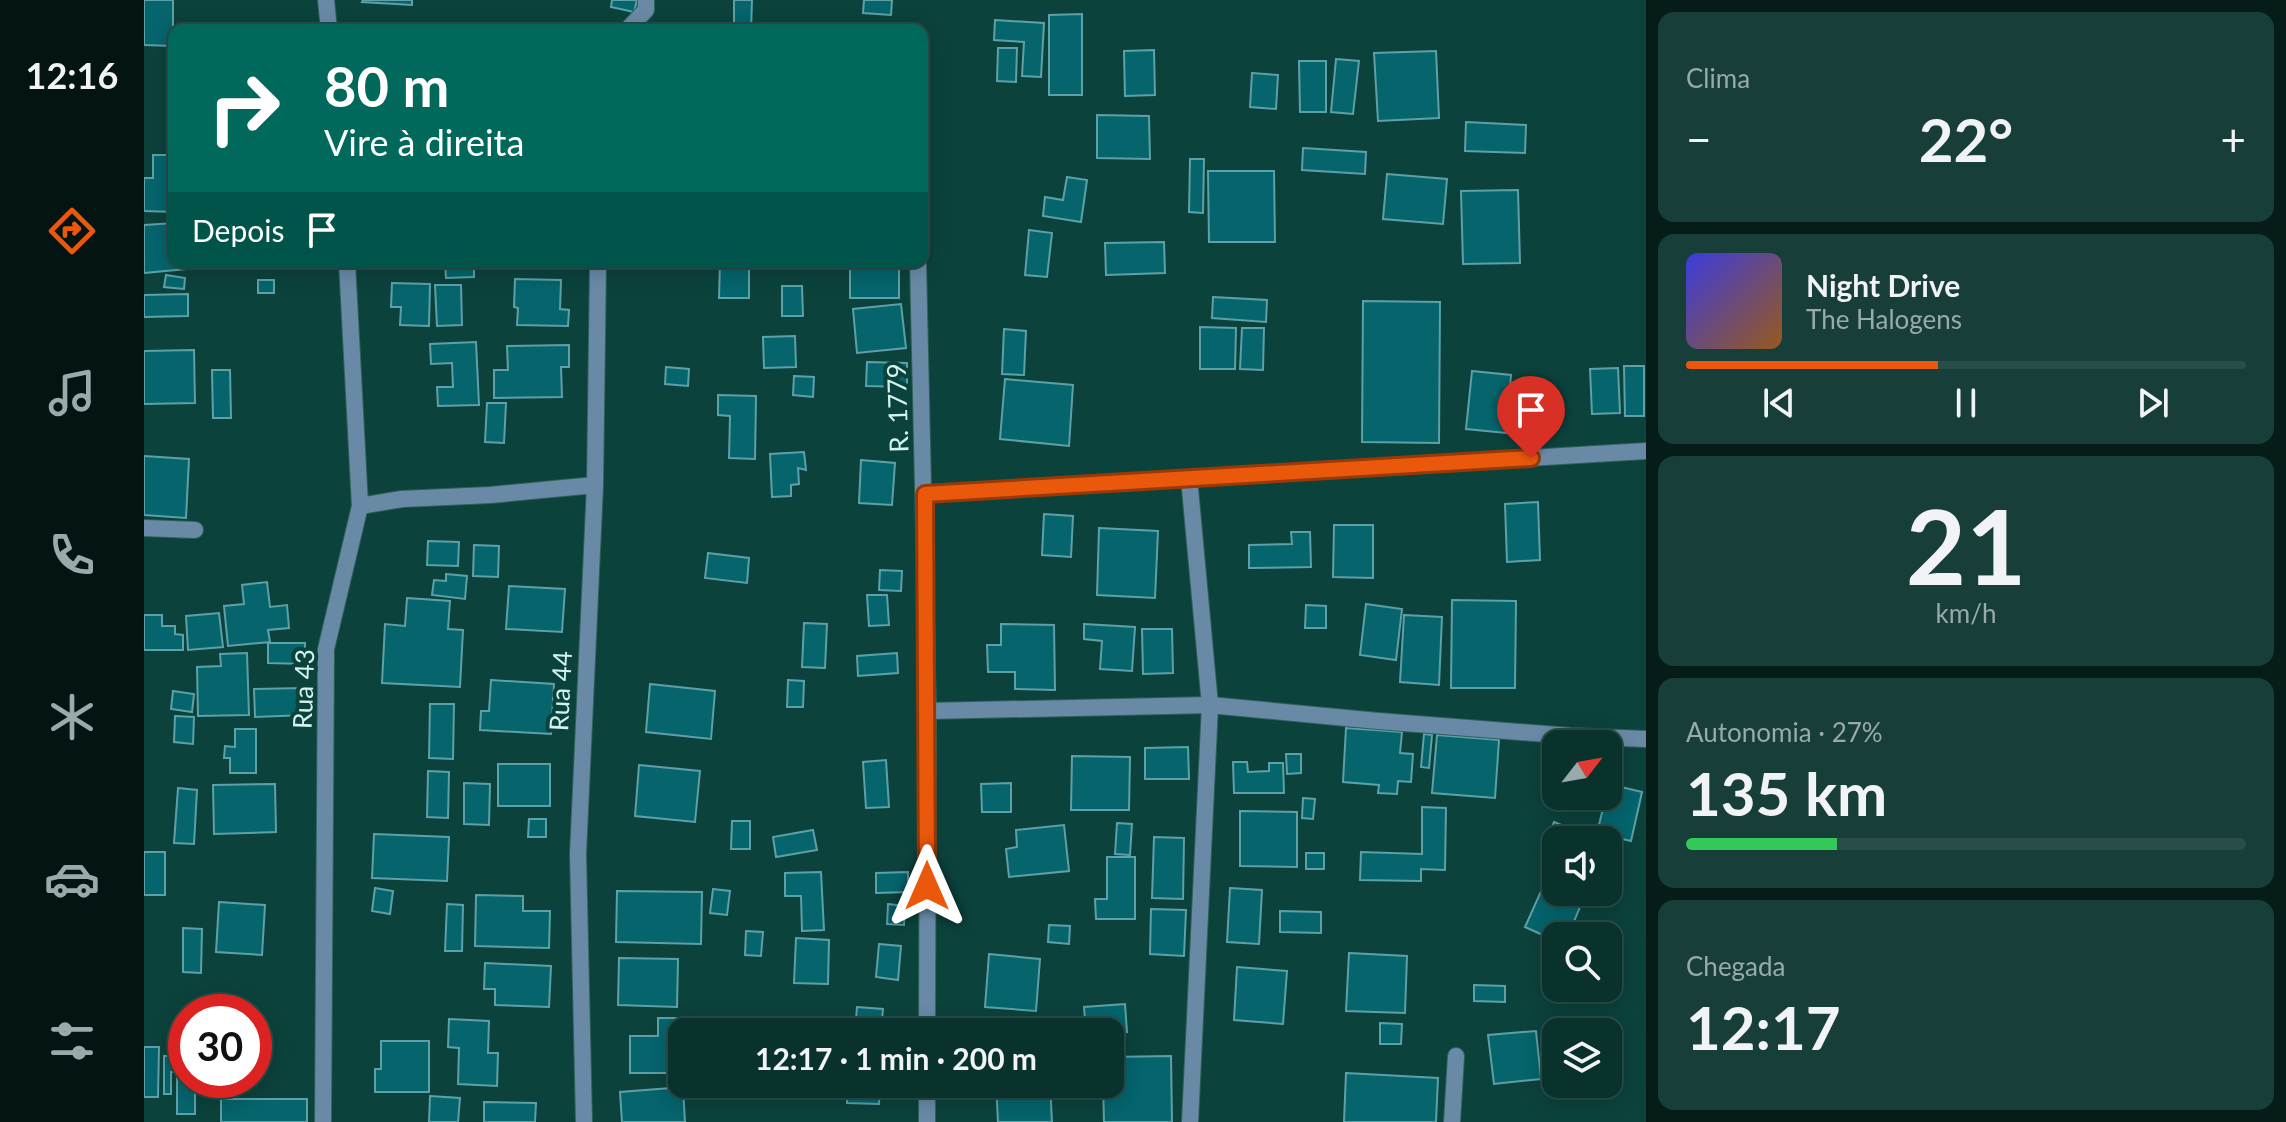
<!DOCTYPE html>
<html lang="pt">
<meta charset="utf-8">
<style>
body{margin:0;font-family:Lato,sans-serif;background:#173e39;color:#f1f3f6;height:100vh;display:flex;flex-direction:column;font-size:30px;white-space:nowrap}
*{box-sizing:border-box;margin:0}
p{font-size:26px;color:#9aa}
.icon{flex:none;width:44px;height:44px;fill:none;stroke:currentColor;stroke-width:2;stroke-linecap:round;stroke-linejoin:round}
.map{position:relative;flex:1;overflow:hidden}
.sheet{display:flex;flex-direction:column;gap:12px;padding:12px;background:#051c19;width:640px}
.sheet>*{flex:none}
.guide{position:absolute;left:24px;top:24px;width:760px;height:244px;border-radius:16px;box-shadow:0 4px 20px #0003,0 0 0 2px #294d49;background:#00695c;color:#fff;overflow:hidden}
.needle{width:52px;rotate:59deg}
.buttons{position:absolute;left:1398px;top:730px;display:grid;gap:16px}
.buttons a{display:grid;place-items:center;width:80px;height:80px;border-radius:16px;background:#09322d;box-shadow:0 4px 20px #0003,0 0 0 2px #294d49;font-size:40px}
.speed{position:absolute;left:24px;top:994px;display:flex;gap:16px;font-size:40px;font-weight:700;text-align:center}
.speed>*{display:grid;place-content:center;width:104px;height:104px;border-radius:50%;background:#09322d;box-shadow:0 4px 20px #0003,0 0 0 2px #294d49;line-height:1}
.speed .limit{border:12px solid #d22;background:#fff;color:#111}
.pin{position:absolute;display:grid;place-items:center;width:68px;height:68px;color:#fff;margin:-82px -34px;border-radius:50% 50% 50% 0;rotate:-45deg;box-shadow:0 0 8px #0007}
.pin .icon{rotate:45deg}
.me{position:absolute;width:88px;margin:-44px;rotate:0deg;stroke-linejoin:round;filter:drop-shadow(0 0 6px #0008)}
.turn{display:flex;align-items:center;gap:28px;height:168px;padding:0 24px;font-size:36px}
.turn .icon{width:104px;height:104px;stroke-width:2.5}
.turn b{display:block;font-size:56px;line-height:68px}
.then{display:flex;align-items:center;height:76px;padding:0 24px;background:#0003;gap:16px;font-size:30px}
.big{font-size:60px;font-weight:700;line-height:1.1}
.sheet .card{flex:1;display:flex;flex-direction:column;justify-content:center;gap:12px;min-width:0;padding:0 28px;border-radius:16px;background:#173e39}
.sheet .dial{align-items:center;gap:0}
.dial b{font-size:104px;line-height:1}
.song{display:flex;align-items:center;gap:24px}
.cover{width:96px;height:96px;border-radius:12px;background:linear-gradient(135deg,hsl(240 70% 55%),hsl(30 70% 35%))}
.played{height:8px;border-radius:4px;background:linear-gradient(90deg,#ea580c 45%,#294d49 45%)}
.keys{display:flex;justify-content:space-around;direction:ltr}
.heat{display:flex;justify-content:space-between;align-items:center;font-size:44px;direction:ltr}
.charge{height:12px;border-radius:6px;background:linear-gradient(90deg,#34c759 27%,#294d49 0)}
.trip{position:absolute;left:524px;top:1018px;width:456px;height:80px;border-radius:16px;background:#09322d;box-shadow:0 4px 20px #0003,0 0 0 2px #294d49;font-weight:700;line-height:80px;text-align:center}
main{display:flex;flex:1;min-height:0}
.menu{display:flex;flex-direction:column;width:144px;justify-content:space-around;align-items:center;background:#041412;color:#9aa}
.menu .icon{width:56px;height:56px}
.menu .active{color:#ea580c}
.menu b{font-size:36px;color:#f1f3f6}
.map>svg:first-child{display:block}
</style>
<main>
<nav class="menu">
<b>12:16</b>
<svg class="icon active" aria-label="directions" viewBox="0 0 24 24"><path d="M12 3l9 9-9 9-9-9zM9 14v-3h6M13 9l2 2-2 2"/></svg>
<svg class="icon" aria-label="music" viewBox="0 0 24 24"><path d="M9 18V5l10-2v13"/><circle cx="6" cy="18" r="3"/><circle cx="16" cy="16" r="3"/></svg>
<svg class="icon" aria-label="phone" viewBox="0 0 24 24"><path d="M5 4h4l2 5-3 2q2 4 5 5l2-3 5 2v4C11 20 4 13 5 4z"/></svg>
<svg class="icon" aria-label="climate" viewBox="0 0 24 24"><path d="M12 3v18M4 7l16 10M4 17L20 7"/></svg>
<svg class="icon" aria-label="car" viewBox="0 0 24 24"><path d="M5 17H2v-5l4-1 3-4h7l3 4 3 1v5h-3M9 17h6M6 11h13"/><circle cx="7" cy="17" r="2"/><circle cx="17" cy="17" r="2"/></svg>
<svg class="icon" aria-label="filters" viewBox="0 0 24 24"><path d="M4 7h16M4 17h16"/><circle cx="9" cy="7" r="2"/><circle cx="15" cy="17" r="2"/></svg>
</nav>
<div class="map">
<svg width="1502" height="1122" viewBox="0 0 1502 1122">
<rect width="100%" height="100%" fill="#0c423c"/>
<!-- building -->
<path fill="#05646c" stroke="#5ea0a7" stroke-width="2" d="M0,0h29v46l-29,-1z
M219,0h49v5l-50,-3z
M468,0h25l-3,12 -23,-5z
M590,0h18l-1,30h-17z
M720,0h28l-1,15 -28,-2z
M938,14v81h-33v-80z
M851,20l49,3 -3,54 -19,-1 2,-34 -30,-2z
M65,24h26v6h-26z
M854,48h19l-1,34 -19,-1z
M1010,50l1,45 -30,1 -1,-45z
M1292,51l3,67 -61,3 -4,-68z
M1192,59l23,2 -6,53 -22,-2z
M1155,61h27v51h-26z
M1108,73l26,2 -2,34 -26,-2z
M953,115l52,1 1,43 -53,-1z
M1322,122l60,3 -1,28 -60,-2z
M1159,148l63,4 -1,22 -63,-4z
M9,155h21v57l-30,-1v-33h9z
M1046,159h14l-1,54 -14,-1z
M1064,171h66l1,71h-66z
M1243,174l60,5 -4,45 -60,-5z
M923,177l20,3 -6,42 -38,-6 2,-19 18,3z
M1374,190l2,73 -57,1 -2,-73z
M30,223v39h22l1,6 -53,5v-48z
M885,230l23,3 -5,44 -22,-2z
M1020,242l1,31 -59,2 -1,-32z
M301,262h29v15l-28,1z
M358,262h64v6l-64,-1z
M576,262h29v36h-30z
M706,262h49v36h-49z
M22,275l19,3 -1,11 -20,-2z
M371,279l46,1 -1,29 9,1 -1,16 -51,-1 1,-17 -4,-1z
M114,280h16v13h-16z
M248,283l38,1 -1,42 -29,-1 1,-18h-10z
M291,285h26l1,40 -25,1z
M638,286h20l1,30h-21z
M44,294v22l-44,1v-22z
M1069,297l54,3 -1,22 -54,-4z
M1219,301l77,1 -1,141 -77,-1z
M757,304l5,44 -49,5 -4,-44z
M1056,327l36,1 -1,41h-35z
M1098,328h22l-1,42 -23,-1z
M860,329l22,2 -2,44 -22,-1z
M651,336l1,31 -32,1 -1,-31z
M332,342l3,63 -41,1 -1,-19h16l-1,-24 -21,1 -1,-20z
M425,345v22h-8l1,30 -68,1v-28h14l-1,-24z
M50,350l1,53 -51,1v-53z
M723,362l40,1v24l-41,-1z
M1480,366h20v50h-19z
M522,367l23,2 -1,17 -23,-2z
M1474,368l2,45 -28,1 -2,-45z
M68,370h18l1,48h-18z
M1328,371l39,4 -5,58 -40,-4z
M650,376l20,1 -1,20 -20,-2z
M861,379l68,6 -4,61 -69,-7z
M1372,385l26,2 -3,46 -25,-1z
M574,395l38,1 -1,63 -26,-1 1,-42 -12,-1z
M343,403h19l-2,40 -19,-1z
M660,452l2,18 -8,-2 1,16 -8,1v11l-19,1 -2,-43z
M0,456l45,3 -3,59 -42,-3z
M717,460l34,3 -3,42 -33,-2z
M1394,502l2,58 -33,2 -2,-58z
M900,514l29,2 -2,41 -29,-2z
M1190,525h39v53l-40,-1z
M955,528l59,3 -3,67 -58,-3z
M1147,532h19l1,35 -62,1v-23l43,-1z
M284,541l31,1 -1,24 -31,-1z
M330,545l25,1 -1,31 -25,-1z
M564,553l41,5 -2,25 -42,-5z
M736,570l22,1 -1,20 -22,-1z
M302,574l21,2 -2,23 -33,-4 2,-15 12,1z
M123,582l3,25 17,-2 2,23 -21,2 2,12 -42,4 -4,-40 20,-2 -2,-19z
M365,586l56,3 -3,43 -56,-3z
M723,595h20l2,30 -20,1z
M263,598l43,3 -2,28 15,1 -3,57 -78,-4 3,-59 20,2z
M1308,600l64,1 -1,87h-64z
M1222,604l36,5 -6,51 -36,-5z
M1162,605l20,1v22h-21z
M75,613l4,34 -35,3 -2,-34z
M0,615h18v11h13v8l8,1v15h-39z
M1260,615l38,2 -3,68 -39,-3z
M660,623l23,1 -2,44 -23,-1z
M857,624l53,1 1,65 -40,-1v-17h-27l-1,-27h14z
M940,624l51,3 -3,44 -32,-2 2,-28 -18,-2z
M998,629h30l1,44 -30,1z
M124,643h37v21l-37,-1z
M103,653l2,62 -51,1 -1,-49 24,-1 -1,-12z
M753,653l1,20 -40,3 -1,-20z
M347,680l63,4 -3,50 -71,-4 1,-19h8z
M644,680l16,1 -1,26h-16z
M506,684l65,7 -4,48 -65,-7z
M161,688l1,27 -51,2 -1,-28z
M29,691l21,3 -2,18 -21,-3z
M286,704h24l-1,55 -24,-1z
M31,716l19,1 -1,27 -19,-2z
M1202,728l56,4 -2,21 13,1 -2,28 -13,-1 -1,13 -19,-1 1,-8 -36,-3z
M91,729h21v44h-26v-15h-6l1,-12 10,1z
M1280,734l8,1 -3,33 -8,-1z
M1293,735l62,5 -4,58 -63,-5z
M1044,747l1,32h-44v-31z
M1142,754h15v19l-14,1z
M928,756l58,1 -1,53h-58z
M742,760l3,47 -23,1 -3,-46z
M1089,762h14l1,10 21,-1v-8h14l1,30h-50z
M354,764h52v42h-52z
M495,765l61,6 -5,51 -60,-6z
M284,771l21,1 -1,46 -21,-1z
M320,783l26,1 -1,41 -25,-1z
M867,783v29h-29l-1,-28z
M131,784l1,48 -62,2 -1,-49z
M1465,784l33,8 -11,49 -34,-8 9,-37h2z
M34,788l19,2 -3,54 -20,-1z
M1159,798l12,1 -2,20 -11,-1z
M1278,807l24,1 -1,62 -24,-1v12l-61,-1 1,-28 61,2z
M1096,811l57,1v55l-57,-1z
M385,819h17v18h-18z
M588,821h18v28h-19z
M1410,822l27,11 -3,7h-22v5l-10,-4z
M973,823l15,1 -2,31 -15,-1z
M920,825l5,46 -60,6 -3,-28 11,-2 -1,-17z
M669,830l4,20 -41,7 -3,-20z
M230,834l75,3 -2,44 -75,-3z
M1010,837l30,1 -1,61 -31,-1z
M0,852h21v43h-21z
M1162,853h18v16h-18z
M963,857h28v62h-39l-1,-20h12z
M677,872l3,58 -22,1 -1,-35h-16v-23z
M764,872v20l-32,1v-20z
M231,888l18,3 -3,23 -18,-3z
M1086,888l32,2 -3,54 -32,-2z
M569,889l17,2 -3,24 -17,-2z
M1398,889l38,18 -12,29h-12v5l-31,-14z
M473,891l85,1 -1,52 -85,-2z
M332,895l47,1v15h27l-1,37 -74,-2z
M75,902l46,3 -3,50 -46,-3z
M303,904l16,1 -1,46h-17z
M744,904l17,2 -1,19 -17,-1z
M1007,909l35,1 -2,46 -34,-2z
M1136,911l41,1v21l-41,-1z
M905,925l21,1 -1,18 -21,-2z
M39,928l19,1 -1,44 -18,-1z
M602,931l17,1 -2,24 -16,-1z
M652,938l33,2 -1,44 -34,-1z
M735,944l22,2 -3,34 -22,-3z
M1205,953l58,3 -2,57 -59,-2z
M845,954l51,5 -4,52 -51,-4z
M475,958l59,1 -1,48 -59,-2z
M341,963l66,3 -2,41 -54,-2v-16h-11z
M1093,967l50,4 -4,53 -49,-4z
M1330,985l31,1v16l-31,-1z
M981,1004l2,28h-41l-2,-25z
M713,1007l26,2 -2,23h-26z
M514,1018h30v14h-6v41h-52v-37h28z
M305,1019l40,2 -1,32h10l-1,33 -39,-2 1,-36 -11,-1z
M1236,1023l22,1 -1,20h-21z
M1454,1029v3h-42v52h43v9l-45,1 -1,-64z
M1392,1031l5,48 -47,5 -6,-49z
M237,1041h48v51h-54v-23h6z
M0,1047h15l-1,50h-14z
M20,1056h22v24h9v34h-18v-42h-6v22h-7z
M1027,1056l1,66h-68l-1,-38h7v-27z
M1202,1073l92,5 -2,44h-92z
M57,1080h28l-1,14 -27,-2z
M625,1084h51v7h-51z
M704,1084h32l-1,20 -32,-1z
M852,1084h54l2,38h-54z
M539,1087l2,35h-63l-2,-30z
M286,1096l30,2 -2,24h-29z
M77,1099h86v23h-86z
M340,1102l52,1 -1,19h-51z"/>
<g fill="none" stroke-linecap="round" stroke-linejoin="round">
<!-- street casing -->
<g stroke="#30625c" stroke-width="18">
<path id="street" d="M182,0l3,30
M483,30l19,-20v-10
M774,262l10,449 -1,321
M1045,478l21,227 -20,417
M781,494l721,-43
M216,506l42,-7 88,-4 105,-10
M0,528l51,2
M784,711l282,-6 168,16 193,15 75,3
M179,1122l3,-473 34,-143 -13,-244
M440,1122l-6,-268 17,-369 3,-223
M783,1122v-38
M1308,1122l4,-66"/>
</g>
<!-- street -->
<use href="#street" stroke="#698aa7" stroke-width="16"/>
</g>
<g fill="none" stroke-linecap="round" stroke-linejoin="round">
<!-- route casing -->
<g stroke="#983908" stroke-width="20">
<path id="route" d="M783,886l-2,-392 606,-36"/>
</g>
<!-- route -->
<use href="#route" stroke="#ea580c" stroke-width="14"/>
</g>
<g text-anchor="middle" stroke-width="8" stroke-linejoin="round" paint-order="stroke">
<!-- street labels -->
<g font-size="26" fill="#d3f3ee" stroke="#0c423c">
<text transform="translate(754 408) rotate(-92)" y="9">R. 1779</text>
<text transform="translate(160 689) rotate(-88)" y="9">Rua 43</text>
<text transform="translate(417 691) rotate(-87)" y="9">Rua 44</text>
</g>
</g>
</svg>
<div class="buttons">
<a><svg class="needle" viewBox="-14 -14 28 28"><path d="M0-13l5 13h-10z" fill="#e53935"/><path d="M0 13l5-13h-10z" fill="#9aa"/></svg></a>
<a><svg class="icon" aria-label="sound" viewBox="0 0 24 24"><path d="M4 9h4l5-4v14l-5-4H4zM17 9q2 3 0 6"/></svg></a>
<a><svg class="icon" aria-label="search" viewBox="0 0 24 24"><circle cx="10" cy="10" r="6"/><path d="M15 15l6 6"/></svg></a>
<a><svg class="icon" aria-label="layers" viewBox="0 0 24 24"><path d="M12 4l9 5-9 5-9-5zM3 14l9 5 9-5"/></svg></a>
</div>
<div class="speed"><div class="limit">30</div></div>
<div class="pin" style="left:1387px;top:458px;background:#d93025"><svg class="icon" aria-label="arrive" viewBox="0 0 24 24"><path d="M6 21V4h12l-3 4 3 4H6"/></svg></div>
<svg class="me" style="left:783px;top:886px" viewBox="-20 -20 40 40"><path d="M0-17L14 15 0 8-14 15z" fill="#ea580c" stroke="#fff" stroke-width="4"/></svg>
<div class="trip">12:17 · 1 min · 200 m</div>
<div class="guide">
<div class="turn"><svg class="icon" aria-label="right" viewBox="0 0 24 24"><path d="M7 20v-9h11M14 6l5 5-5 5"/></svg><div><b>80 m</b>Vire à direita</div></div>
<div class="then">Depois<svg class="icon" aria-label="arrive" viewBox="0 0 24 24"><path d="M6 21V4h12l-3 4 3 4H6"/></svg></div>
</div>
</div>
<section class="sheet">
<div class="card"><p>Clima</p>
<div class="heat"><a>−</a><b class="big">22°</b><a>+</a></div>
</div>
<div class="card">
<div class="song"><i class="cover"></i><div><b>Night Drive</b><p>The Halogens</p></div></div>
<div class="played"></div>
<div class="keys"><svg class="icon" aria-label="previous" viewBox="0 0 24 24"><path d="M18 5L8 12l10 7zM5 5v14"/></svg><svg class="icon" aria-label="pause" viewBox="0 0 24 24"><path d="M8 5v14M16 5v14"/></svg><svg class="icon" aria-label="next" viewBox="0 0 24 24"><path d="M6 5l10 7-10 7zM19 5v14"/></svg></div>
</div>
<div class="card dial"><b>21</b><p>km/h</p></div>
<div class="card"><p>Autonomia · 27%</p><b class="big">135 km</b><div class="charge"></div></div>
<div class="card"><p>Chegada</p><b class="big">12:17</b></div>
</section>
</main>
